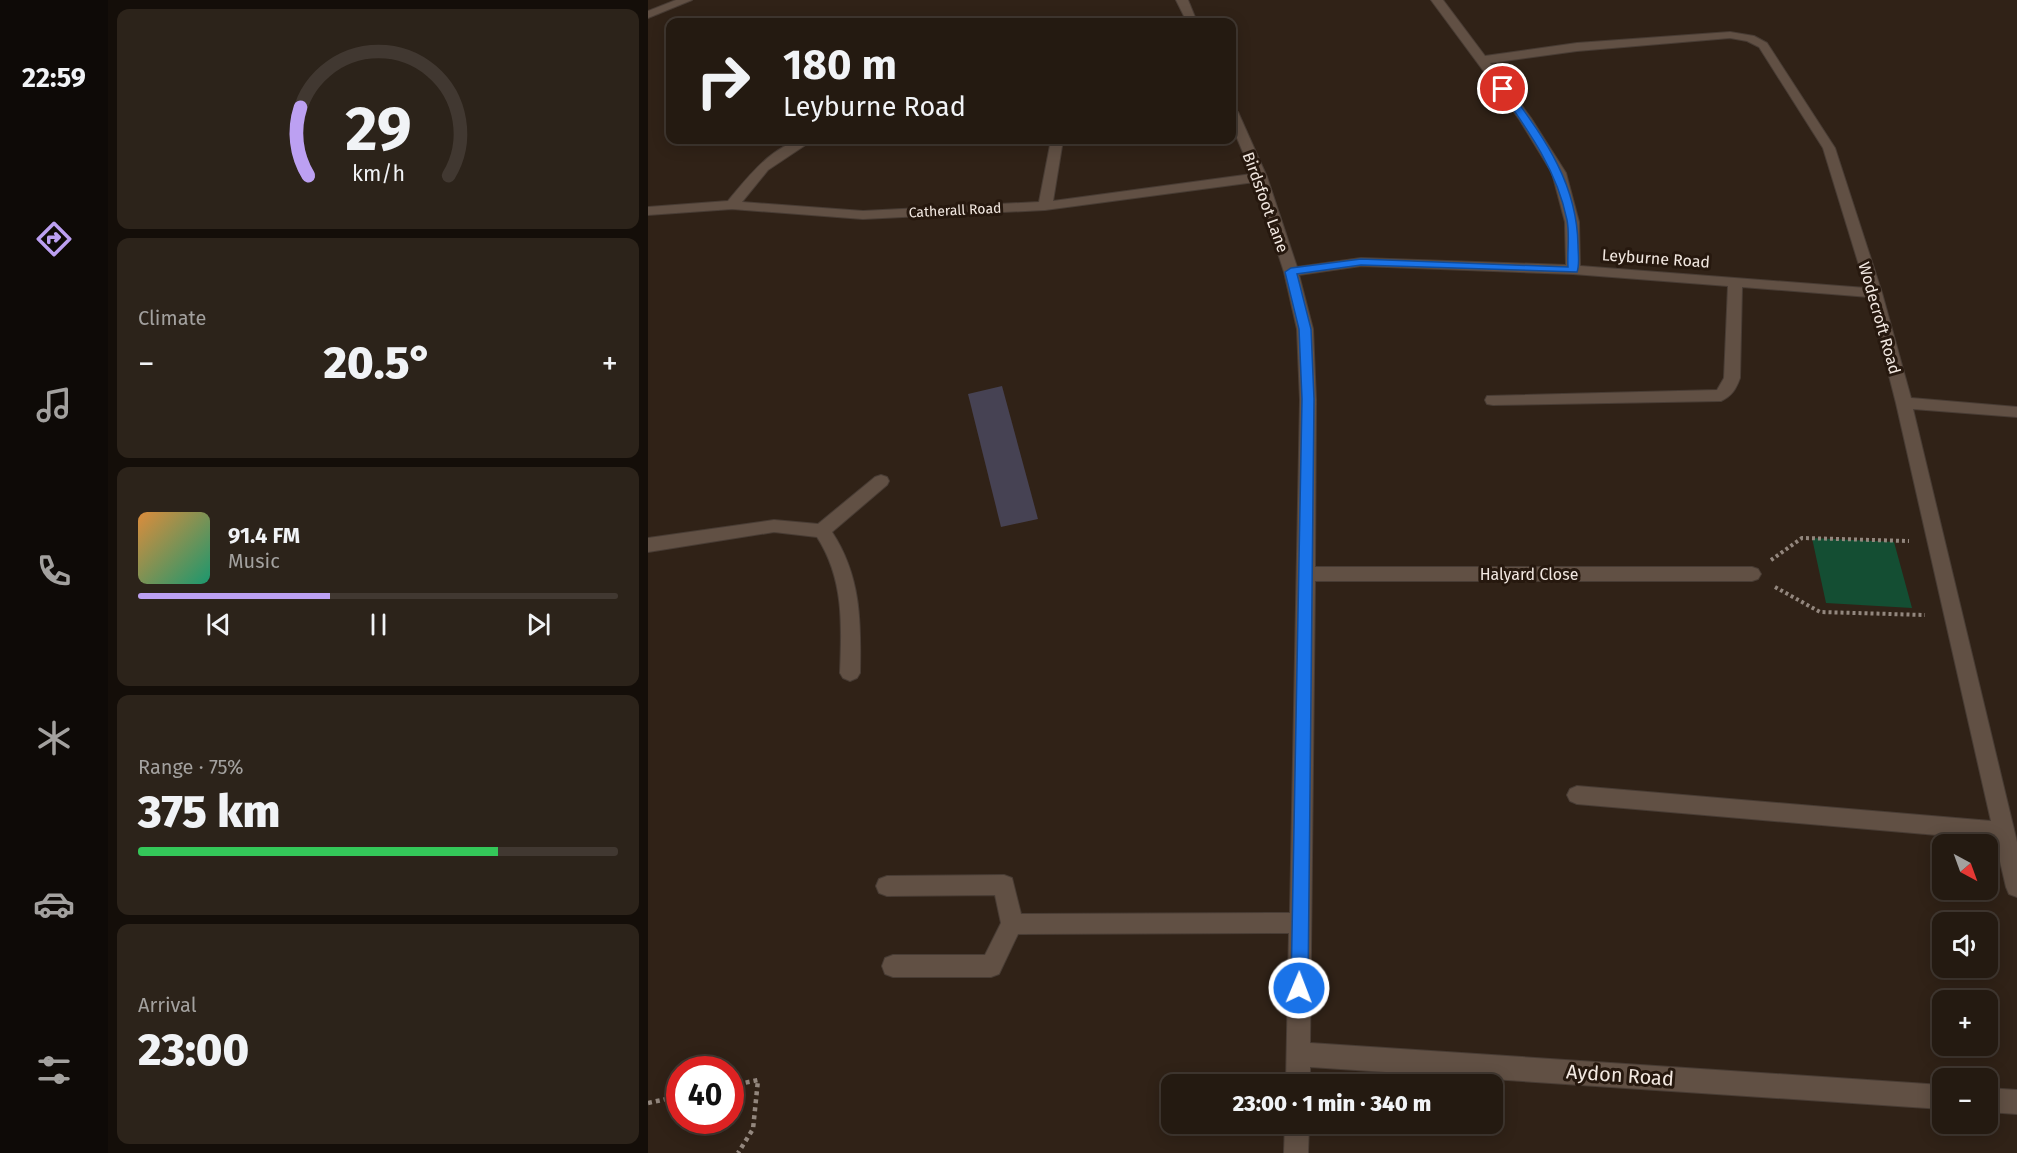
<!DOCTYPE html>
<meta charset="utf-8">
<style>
body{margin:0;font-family:"Fira Sans",sans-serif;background:#2c231a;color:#f1f3f6;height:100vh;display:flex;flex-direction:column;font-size:22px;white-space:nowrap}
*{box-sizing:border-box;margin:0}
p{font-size:20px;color:#a3a19f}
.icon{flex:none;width:33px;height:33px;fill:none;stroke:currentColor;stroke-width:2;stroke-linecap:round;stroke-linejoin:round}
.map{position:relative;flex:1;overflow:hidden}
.side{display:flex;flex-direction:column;gap:9px;padding:9px;background:#140e09;width:540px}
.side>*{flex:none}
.hud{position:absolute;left:18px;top:18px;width:570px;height:126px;border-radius:12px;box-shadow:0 3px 15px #0003,0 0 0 2px #413831;background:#241a11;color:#f1f3f6;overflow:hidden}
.needle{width:39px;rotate:139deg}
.buttons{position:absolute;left:1284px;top:834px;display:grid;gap:12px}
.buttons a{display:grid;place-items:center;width:66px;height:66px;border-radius:12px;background:#241a11;box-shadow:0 3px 15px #0003,0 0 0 2px #413831;font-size:30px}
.speed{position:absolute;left:18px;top:1056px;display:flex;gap:12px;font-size:30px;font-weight:700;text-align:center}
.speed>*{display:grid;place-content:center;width:78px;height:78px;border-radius:50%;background:#241a11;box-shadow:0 3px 15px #0003,0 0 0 2px #413831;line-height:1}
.speed .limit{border:9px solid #d22;background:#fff;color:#111}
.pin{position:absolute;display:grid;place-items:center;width:51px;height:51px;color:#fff;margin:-26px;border:3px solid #fff;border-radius:50%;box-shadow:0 2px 6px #0007}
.me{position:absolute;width:66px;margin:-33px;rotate:1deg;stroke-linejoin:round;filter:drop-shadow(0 0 4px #0008)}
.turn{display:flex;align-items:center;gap:21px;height:126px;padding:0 18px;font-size:27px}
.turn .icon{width:78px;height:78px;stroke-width:2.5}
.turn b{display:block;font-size:42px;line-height:51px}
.big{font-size:45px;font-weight:800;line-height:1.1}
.side .card{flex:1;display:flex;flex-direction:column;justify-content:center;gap:9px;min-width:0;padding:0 21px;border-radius:12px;background:#2c231a}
.side .dial{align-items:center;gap:0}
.dial svg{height:156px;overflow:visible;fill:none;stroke:#413831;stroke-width:7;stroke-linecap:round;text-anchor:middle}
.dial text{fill:#f1f3f6;stroke:none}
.song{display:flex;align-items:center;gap:18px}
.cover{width:72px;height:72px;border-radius:9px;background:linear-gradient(135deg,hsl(30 70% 55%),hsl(160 70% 35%))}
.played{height:6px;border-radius:3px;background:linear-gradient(90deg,#bca0f2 40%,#413831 40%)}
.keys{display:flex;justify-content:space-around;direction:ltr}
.heat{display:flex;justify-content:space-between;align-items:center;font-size:33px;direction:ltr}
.charge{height:9px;border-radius:4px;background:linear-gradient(90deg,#34c759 75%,#413831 0)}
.trip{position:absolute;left:513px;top:1074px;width:342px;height:60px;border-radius:12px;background:#241a11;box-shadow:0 3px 15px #0003,0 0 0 2px #413831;font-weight:800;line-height:60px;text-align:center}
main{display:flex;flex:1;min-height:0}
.tabs{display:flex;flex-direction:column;width:108px;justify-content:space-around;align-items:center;background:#0e0a07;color:#a3a19f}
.tabs .icon{width:42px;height:42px}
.tabs .selected{color:#bca0f2}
.tabs b{font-size:27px;color:#f1f3f6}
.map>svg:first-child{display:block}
</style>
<main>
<nav class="tabs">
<b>22:59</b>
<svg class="icon selected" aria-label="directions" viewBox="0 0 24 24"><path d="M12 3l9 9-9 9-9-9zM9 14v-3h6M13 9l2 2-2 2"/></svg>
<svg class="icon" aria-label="music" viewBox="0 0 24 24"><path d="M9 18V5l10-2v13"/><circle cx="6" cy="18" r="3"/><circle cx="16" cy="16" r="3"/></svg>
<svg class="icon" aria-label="phone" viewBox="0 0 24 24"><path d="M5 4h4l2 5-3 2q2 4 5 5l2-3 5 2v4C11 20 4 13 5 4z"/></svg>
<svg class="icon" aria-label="climate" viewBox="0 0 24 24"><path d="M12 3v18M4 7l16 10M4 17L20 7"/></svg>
<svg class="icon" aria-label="car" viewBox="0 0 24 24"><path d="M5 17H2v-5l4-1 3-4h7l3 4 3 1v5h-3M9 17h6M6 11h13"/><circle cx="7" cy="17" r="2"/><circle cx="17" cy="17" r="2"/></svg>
<svg class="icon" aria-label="filters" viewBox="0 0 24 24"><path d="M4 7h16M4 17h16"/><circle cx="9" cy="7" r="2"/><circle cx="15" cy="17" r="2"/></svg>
</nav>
<section class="side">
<div class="card dial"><svg viewBox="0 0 100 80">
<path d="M14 69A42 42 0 1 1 86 69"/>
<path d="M14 69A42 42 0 0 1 10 34" stroke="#bca0f2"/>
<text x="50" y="56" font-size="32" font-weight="700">29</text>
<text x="50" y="72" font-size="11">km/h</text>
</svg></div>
<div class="card"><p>Climate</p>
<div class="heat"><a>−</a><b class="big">20.5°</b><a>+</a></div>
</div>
<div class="card">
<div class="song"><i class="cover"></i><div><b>91.4 FM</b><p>Music</p></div></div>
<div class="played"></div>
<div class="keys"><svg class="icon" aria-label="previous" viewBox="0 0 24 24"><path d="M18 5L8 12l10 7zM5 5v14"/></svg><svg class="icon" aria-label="pause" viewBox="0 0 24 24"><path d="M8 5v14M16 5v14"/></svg><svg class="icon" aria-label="next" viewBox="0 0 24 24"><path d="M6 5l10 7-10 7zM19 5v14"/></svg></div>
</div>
<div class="card"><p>Range · 75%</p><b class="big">375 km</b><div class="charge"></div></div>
<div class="card"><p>Arrival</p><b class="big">23:00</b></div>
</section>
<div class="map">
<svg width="1369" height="1153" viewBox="0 0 1369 1153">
<rect width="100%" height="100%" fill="#302217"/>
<!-- green -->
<path fill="#144e33" d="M1164,538l82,4 18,66 -86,-5z"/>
<!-- building -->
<path fill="#464253" d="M354,386l36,133 -37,8 -33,-133z"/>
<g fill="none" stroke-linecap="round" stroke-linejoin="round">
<!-- minor casing -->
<g stroke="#483c34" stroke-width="2">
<path id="minor" d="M28,0h16l-44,18v-7z
M528,0h12l9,22h-10z
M783,0h12l42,56 92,-13 153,-11 24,4 13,7 68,105 47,145 29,105 106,9v10l-104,-8 104,433v55l-8,-3 -3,-7 -11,-47 -418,-36 -7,-3 -3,-6 3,-6 7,-3 414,35 -95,-418 -27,-106 -127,-10 -2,91c-4,11 -8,18 -19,23l-228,4 -6,-1 -2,-4 2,-4 230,-6 7,-12 4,-92 -155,-12 -212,-8 -62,9 14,54 3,71 -1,167h437l6,2 3,5 -3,5 -6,2h-437l-5,462 632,42v24l-632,-42v17h-24l3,-151 -271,1 -19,40 -8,3h-98l-8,-3 -3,-8 3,-8 8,-3h92l16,-32 -6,-28 -108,1 -8,-3 -3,-7 3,-7 8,-3 117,-1 8,3 9,36 269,-1 10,-513 -3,-71 -13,-57 -29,-90 -210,28 -182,9 -131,-10 -84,6v-8l80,-6c20,-24 51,-65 85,-61l-45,30 -26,32 121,9 176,-9 12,-62h12l-10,61 199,-27 -20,-48v-18l6,4 29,65 30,90 64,-9 205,7 -1,-43 -13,-49 -33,-54zM1082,38l17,3 12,6 64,101 43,140 -286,-22 -1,-44 -13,-49 -35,-55 -41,-55 87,-12z
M233,475l6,2 2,4 -2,4 -55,47c29,44 29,90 28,141l-3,5 -7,3 -7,-3 -3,-5c2,-49 4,-94 -23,-136l-43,-5 -126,20v-14l126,-18 44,4 57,-47z
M1340,1088l29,2v24l-29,-2z
M637,1124h24l-1,29h-24z"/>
</g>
<!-- path-far1 -->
<path stroke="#93877e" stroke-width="4" stroke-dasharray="3 3" stroke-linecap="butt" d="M1123,560l31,-22 107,3
M1127,587l45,25 105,3"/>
<!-- path -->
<path stroke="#93877e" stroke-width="4.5" stroke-dasharray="4 4" stroke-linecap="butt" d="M82,1086l28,-6 -5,49 -15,24
M0,1103l32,-7"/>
<!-- minor -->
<use href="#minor" fill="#615044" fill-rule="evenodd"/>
</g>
<!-- route -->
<path fill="#1a73e8" stroke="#114b97" stroke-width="1.5" d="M852,87h7c36,50 70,94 71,158 0,9 2,19 -1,27l-216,-7 -64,9 14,55 3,70 -6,589 -3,6 -6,3 -6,-3 -2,-6 11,-589 -3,-70 -14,-57 6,-4 70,-9 207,8c-1,-15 2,-32 -1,-47 -10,-50 -39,-90 -68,-131z"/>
<g text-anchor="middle" stroke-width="6" stroke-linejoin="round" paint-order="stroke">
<!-- far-street labels -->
<g font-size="14" fill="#f2e8e1" stroke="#26180e">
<text transform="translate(307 210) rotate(-3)" y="5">Catherall Road</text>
</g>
<!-- street labels -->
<g font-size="16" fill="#f2e8e1" stroke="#26180e">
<text transform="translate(618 202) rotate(70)" y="6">Birdsfoot Lane</text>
<text transform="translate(1008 258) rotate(4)" y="6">Leyburne Road</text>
<text transform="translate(1232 318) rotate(74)" y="6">Wodecroft Road</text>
<text x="881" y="580">Halyard Close</text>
</g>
<!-- near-street labels -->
<g font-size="20" fill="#f2e8e1" stroke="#26180e">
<text transform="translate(972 1075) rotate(4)" y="7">Aydon Road</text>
</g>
</g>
</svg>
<div class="buttons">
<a><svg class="needle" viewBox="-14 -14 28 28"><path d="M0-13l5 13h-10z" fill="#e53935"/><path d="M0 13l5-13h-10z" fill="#a3a19f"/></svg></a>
<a><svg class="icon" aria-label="sound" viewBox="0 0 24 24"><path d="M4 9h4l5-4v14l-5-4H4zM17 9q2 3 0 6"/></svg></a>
<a>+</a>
<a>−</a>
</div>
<div class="speed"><div class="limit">40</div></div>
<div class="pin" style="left:855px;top:89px;background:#d93025"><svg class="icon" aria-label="arrive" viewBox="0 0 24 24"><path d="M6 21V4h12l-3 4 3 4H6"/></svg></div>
<svg class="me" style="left:651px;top:988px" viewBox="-20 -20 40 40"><circle r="17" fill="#1a73e8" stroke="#fff" stroke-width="3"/><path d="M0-11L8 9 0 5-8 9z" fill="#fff"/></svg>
<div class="trip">23:00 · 1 min · 340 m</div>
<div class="hud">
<div class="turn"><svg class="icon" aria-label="right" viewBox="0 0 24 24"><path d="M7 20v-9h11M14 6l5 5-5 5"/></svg><div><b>180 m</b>Leyburne Road</div></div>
</div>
</div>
</main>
